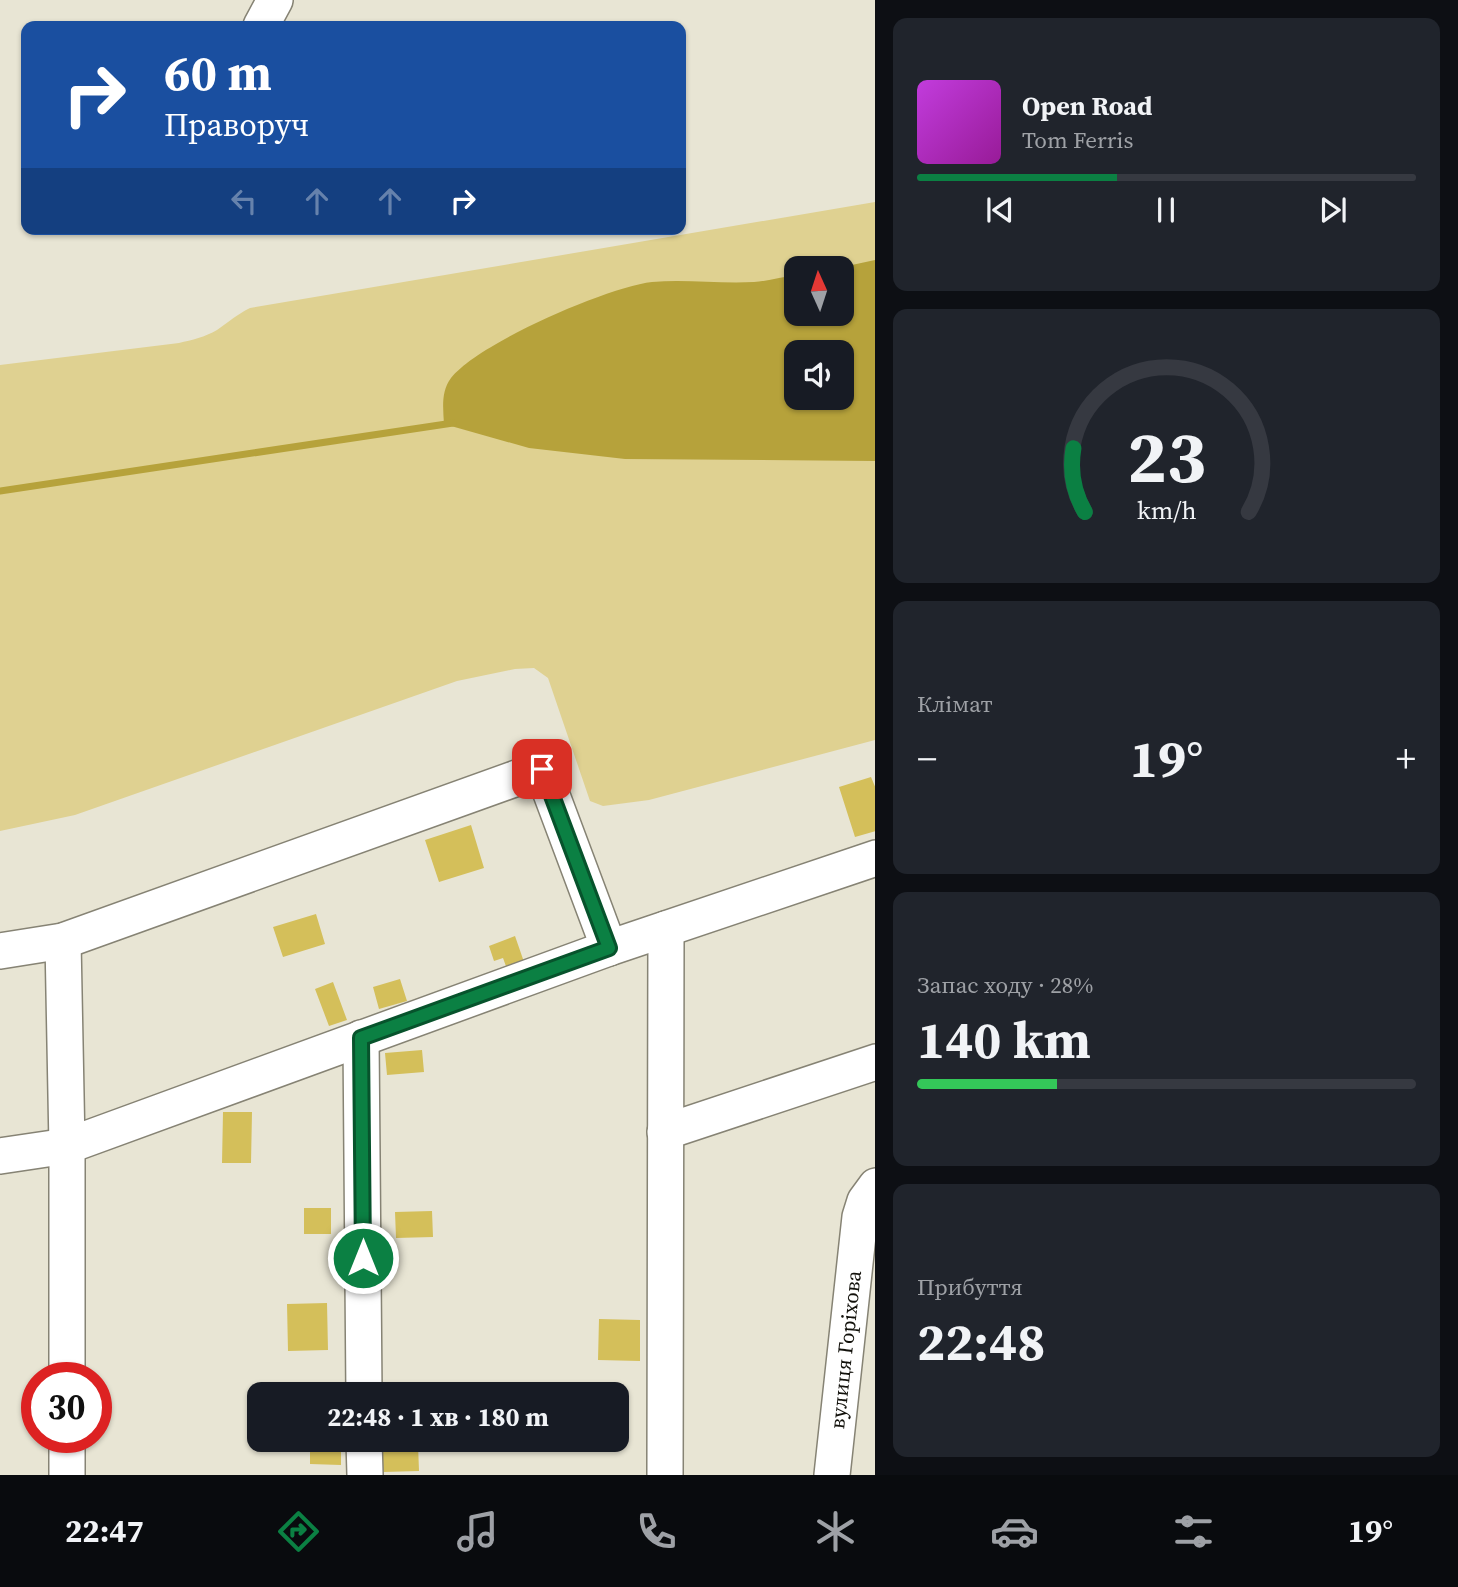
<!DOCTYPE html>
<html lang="uk">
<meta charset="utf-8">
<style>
body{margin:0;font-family:"Source Serif 4",serif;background:#20242c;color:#f1f3f6;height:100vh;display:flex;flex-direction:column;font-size:26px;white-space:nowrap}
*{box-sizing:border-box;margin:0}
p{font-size:23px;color:#9ea1a6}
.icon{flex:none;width:38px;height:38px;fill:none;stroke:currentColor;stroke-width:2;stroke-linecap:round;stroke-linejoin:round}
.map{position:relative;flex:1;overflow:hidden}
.sheet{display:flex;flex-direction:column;gap:18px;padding:18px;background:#0d0f14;width:583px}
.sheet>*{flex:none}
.banner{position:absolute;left:21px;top:21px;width:665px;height:214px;border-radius:14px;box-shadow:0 2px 5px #0004;background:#1a4fa0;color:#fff;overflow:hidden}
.needle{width:46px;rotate:357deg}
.fabs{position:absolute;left:784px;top:256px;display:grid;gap:14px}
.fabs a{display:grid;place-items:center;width:70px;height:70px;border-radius:14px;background:#171b24;box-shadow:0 2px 5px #0004;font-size:35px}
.speed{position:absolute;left:21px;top:1362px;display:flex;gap:14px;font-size:35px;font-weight:700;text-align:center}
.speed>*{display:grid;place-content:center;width:91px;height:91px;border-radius:50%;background:#171b24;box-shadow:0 2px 5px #0004;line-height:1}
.speed .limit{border:10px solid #d22;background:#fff;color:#111}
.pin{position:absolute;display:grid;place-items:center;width:60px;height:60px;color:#fff;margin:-30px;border-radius:14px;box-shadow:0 4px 10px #0006}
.me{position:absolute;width:77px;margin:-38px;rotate:0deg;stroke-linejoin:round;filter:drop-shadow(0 0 5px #0008)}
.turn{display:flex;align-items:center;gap:24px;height:147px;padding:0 28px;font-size:32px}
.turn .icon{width:91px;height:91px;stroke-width:2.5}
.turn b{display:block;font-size:49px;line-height:60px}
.lanes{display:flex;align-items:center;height:66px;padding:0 28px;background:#0003;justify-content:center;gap:35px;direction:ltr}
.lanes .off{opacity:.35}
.big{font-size:52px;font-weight:700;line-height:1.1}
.sheet .card{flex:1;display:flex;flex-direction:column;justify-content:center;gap:10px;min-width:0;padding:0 24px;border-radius:14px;background:#20242c}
.sheet .dial{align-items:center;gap:0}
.dial svg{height:182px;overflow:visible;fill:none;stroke:#363941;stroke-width:7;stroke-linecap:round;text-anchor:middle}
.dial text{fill:#f1f3f6;stroke:none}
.song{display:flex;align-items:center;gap:21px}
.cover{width:84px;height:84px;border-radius:10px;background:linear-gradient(135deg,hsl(290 70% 55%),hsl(300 70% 35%))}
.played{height:7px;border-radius:4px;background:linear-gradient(90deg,#0b8043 40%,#363941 40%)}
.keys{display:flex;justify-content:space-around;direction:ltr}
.heat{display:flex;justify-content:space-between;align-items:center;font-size:38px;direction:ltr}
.charge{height:10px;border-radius:5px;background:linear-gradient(90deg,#34c759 28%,#363941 0)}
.trip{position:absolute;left:247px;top:1382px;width:382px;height:70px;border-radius:14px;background:#171b24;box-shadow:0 2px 5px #0004;font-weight:700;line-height:70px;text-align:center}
.tabs{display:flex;height:112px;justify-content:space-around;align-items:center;background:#090b0e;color:#9ea1a6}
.tabs .icon{width:49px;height:49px}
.tabs .on{color:#0b8043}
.tabs b{font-size:32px;color:#f1f3f6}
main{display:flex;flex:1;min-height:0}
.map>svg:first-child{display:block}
</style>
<main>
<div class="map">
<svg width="876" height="1475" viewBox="0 0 876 1475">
<rect width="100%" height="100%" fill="#e8e5d4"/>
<!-- green -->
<path fill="#dfd191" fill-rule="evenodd" d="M875,202v538l-226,60 -46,6 -13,-5 -42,-123 -14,-10 -19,1 -58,12 -382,134 -75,16v-466l179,-22c13,-3 26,-6 38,-13 13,-9 19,-15 33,-22zM796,268h46v45h-46zM796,352h46v45h-46z"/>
<!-- water -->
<path fill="#b6a23b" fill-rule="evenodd" d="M875,260v201l-250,-2 -96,-11 -85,-24c-1,-16 -3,-33 7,-46 27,-35 157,-91 201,-96 34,-3 68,2 102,0 14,-1 28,-5 42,-7v38h46v-45h-4zM796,352h46v45h-46z"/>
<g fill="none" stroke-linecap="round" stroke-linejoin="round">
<!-- stream -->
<path stroke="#b6a23b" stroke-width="7" d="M0,491l453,-68"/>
</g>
<!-- building -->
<path fill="#d4bf5a" d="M871,777l5,12v42l-21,6 -16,-50z
M471,825l13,43 -45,14 -14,-42z
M316,914l9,30 -42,13 -10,-30z
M515,936l9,26 -17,7 -4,-11 -9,3 -5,-15z
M400,979l7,22 -28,8 -6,-22z
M333,982l14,38 -18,6 -14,-37z
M422,1050l2,22 -37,3 -2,-22z
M223,1112h29l-1,51h-29z
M304,1208h27v26h-27z
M432,1211l1,26 -37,1 -1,-26z
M327,1303l1,47 -40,1 -1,-47z
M599,1319l41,1v41l-42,-1z
M310,1440h31v25l-31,-1z
M418,1444l1,27 -36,1 -1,-27z"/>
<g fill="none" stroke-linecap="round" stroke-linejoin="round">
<!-- minor casing -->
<g stroke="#868374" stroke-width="38">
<g id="minor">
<path d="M261,26l14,-26"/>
<path d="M63,941l4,205v231"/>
<path d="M0,951l63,-10 479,-172 67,179"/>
<path d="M361,1038l3,357"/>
<path d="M665,1132l211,-70"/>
<path d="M0,1156l67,-10 542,-198 267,-90"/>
<path d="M364,1440l1,35"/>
<path d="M67,1475v-38"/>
<path d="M665,1475l1,-546"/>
<path id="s1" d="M832,1475l28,-258 5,-16 11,-15"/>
</g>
</g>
<!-- minor -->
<use href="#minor" stroke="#fff" stroke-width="35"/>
</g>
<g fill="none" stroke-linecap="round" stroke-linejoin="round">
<!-- route casing -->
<g stroke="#07532c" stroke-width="18">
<path id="route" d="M363,1258l-2,-220 248,-90 -67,-179"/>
</g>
<!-- route -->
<use href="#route" stroke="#0b8043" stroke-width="12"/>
</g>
<g text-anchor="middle" stroke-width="6" stroke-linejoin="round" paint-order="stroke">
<!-- street labels -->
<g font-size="21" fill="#12110b" stroke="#f5f2e1">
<text dy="7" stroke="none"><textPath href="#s1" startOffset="126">вулиця Горіхова</textPath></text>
</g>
</g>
</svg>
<div class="fabs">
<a><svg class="needle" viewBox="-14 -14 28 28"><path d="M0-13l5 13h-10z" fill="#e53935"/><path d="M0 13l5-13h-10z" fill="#9ea1a6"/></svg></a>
<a><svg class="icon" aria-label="sound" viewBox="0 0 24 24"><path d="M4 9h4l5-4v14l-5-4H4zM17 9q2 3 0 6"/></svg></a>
</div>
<div class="speed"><div class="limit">30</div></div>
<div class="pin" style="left:542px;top:769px;background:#d93025"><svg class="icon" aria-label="arrive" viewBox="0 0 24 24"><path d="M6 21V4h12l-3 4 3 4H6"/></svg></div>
<svg class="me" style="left:363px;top:1258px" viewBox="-20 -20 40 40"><circle r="17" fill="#0b8043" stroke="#fff" stroke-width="3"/><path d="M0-11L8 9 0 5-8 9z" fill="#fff"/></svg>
<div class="trip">22:48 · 1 хв · 180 m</div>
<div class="banner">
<div class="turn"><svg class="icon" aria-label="right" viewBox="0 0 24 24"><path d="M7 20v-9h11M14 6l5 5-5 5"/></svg><div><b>60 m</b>Праворуч</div></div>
<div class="lanes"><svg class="icon off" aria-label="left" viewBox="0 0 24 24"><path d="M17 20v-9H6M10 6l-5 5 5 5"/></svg><svg class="icon off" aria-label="ahead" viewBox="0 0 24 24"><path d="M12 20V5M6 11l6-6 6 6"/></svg><svg class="icon off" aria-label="ahead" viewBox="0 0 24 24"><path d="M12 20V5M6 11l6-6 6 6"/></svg><svg class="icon" aria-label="right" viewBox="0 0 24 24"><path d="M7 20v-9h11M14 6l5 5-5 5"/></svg></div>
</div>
</div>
<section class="sheet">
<div class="card">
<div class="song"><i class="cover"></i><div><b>Open Road</b><p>Tom Ferris</p></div></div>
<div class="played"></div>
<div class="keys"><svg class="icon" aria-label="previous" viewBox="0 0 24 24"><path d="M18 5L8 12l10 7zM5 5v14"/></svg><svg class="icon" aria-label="pause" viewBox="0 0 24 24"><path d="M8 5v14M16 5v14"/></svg><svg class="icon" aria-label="next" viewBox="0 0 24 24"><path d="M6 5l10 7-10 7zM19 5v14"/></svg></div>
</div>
<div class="card dial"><svg viewBox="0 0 100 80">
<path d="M14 69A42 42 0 1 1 86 69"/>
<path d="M14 69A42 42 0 0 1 9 41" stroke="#0b8043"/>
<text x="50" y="56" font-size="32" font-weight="700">23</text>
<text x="50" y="72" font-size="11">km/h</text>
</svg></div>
<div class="card"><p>Клімат</p>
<div class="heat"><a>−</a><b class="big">19°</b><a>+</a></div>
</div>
<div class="card"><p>Запас ходу · 28%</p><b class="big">140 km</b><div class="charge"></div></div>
<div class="card"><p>Прибуття</p><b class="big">22:48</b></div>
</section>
</main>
<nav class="tabs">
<b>22:47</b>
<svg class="icon on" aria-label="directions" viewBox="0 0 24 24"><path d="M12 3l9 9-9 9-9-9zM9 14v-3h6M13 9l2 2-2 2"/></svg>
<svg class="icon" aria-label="music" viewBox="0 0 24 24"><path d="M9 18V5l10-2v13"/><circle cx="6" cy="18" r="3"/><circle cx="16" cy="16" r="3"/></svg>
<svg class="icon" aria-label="phone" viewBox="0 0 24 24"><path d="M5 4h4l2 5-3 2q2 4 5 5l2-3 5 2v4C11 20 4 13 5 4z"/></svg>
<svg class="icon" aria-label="climate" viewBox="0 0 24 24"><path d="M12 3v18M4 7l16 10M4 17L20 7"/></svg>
<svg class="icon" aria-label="car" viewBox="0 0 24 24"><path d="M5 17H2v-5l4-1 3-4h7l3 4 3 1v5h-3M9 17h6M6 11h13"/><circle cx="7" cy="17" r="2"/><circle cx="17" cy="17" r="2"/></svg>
<svg class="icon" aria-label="filters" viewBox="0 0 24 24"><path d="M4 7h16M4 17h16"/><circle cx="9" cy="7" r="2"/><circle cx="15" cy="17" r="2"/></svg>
<b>19°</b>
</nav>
